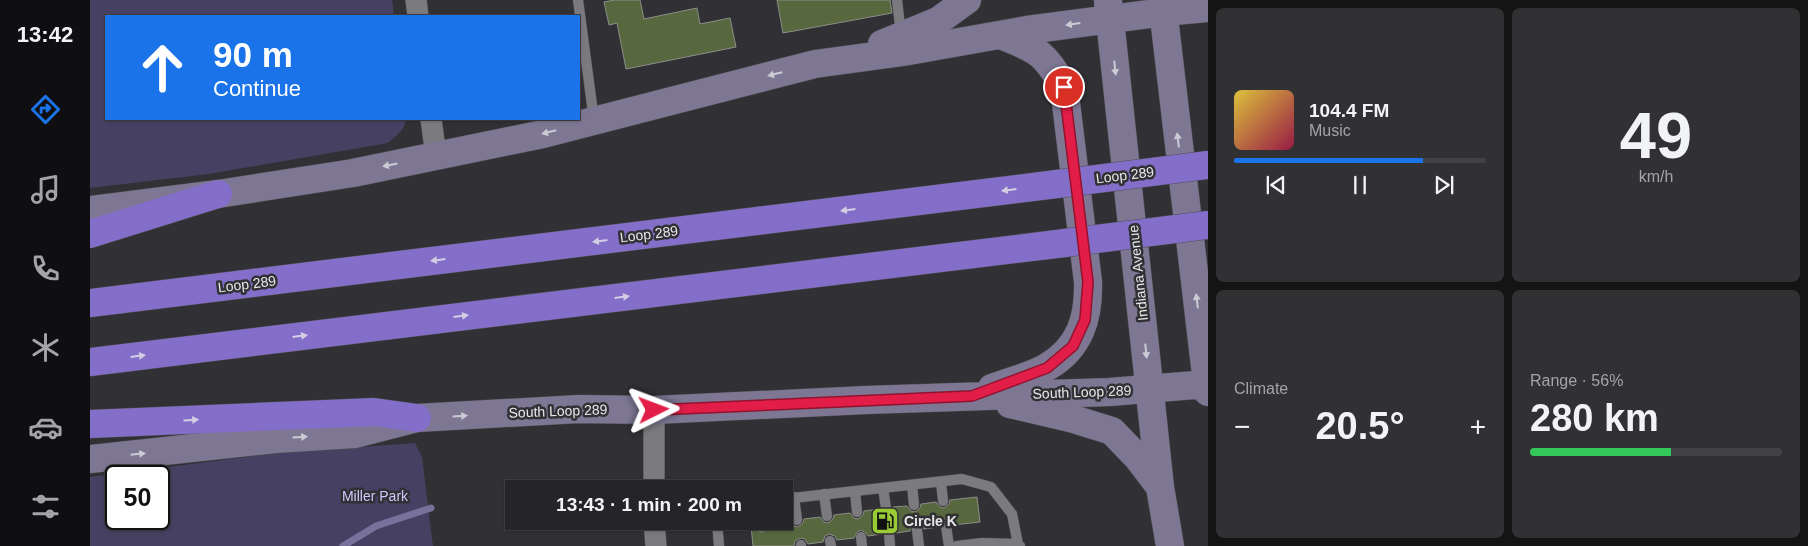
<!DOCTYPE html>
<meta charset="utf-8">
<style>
body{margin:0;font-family:Arial,sans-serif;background:#313033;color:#f1f3f6;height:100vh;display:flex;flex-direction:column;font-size:19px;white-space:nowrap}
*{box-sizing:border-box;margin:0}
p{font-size:16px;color:#a3a4a7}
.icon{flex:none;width:28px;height:28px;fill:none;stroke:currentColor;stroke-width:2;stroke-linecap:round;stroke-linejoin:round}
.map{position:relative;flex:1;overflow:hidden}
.drawer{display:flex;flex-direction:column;gap:8px;padding:8px;background:#141415;width:600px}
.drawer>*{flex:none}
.hud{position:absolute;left:15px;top:15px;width:475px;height:105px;border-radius:0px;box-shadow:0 1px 4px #0004,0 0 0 1px #424144;background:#1a73e8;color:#fff;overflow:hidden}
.speed{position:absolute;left:15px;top:465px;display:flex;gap:10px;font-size:25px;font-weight:700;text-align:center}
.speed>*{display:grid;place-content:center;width:65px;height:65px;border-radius:50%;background:#252427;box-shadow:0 1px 4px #0004,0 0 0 1px #424144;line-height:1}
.speed .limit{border:2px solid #111;border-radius:8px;background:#fff;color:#111}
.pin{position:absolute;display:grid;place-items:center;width:42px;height:42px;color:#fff;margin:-21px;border:2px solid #fff;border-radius:50%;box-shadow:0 1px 5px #0007}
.me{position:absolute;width:55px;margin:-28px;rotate:87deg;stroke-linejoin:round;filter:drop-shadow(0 0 4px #0008)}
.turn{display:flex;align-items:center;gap:18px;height:105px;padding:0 25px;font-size:22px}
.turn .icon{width:65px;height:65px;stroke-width:2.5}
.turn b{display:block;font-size:35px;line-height:42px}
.big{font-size:38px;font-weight:700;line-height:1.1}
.drawer .widget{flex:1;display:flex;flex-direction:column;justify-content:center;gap:8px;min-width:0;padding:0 18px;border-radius:8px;background:#313033}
.drawer .dial{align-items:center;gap:0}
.dial b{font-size:65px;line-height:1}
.song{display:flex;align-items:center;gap:15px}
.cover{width:60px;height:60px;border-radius:8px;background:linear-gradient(135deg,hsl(50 70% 55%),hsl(340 70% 35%))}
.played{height:5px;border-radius:2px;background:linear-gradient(90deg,#1a73e8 75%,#424144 75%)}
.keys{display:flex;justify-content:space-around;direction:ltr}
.heat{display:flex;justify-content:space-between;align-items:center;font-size:28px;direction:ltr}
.charge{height:8px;border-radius:4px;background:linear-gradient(90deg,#34c759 56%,#424144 0)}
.drawer .tiles{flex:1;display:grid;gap:8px;grid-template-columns:repeat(2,1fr)}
.trip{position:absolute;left:415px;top:480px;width:288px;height:50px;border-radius:0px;background:#252427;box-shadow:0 1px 4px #0004,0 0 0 1px #424144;font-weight:700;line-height:50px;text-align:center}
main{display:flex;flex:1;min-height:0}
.tabs{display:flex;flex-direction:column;width:90px;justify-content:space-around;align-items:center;background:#0f0e10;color:#a3a4a7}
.tabs .icon{width:35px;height:35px}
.tabs .active{color:#1a73e8}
.tabs b{font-size:22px;color:#f1f3f6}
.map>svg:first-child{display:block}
</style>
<main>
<nav class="tabs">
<b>13:42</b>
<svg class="icon active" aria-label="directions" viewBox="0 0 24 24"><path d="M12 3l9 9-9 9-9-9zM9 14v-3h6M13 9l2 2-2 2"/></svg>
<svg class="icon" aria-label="music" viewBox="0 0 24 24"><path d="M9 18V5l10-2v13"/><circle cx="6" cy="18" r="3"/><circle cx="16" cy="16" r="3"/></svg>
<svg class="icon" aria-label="phone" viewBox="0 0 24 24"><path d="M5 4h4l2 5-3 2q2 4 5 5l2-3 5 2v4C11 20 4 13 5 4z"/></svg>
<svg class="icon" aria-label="climate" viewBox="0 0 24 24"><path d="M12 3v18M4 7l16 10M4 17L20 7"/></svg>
<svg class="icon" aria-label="car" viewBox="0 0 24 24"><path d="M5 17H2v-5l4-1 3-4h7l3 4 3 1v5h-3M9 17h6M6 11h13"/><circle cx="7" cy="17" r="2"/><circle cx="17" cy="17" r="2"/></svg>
<svg class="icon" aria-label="filters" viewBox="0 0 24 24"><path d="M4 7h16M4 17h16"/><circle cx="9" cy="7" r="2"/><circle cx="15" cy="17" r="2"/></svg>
</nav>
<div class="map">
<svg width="1118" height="546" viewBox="0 0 1118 546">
<rect width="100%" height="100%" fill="#313034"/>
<!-- green -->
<path fill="#464062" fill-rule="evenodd" d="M0,0h302l2,16h-288v103h300c-1,11 -10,17 -18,24l-179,31 -119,14z
M325,443l7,14 11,89h-343v-69l187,-24zM26,476h43v43h-43z"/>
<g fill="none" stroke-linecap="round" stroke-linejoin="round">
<!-- stream -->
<path stroke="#78719b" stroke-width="7" d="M253,546l33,-20 55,-18"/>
</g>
<!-- building -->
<path fill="#57683f" stroke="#8c8e89" d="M524,0h26l4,19 53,-11 3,16 30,-6 6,29 -110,22 -9,-46 -8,2 -5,-23z
M687,0h113l2,13 -109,20z
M887,497l3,25 -27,3 -2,-4 -6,-2 -4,2 -2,6 -15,2 -2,-3 -5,-3 -5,2 -2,6 -14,2 -4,-6 -4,-1 -5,4 -1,4 -14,2 -2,-3 -5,-3 -4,2 -3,6 -17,2 -2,-4 -6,-2 -4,2 -2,6 -15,2 -3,-5 -4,-1 -6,3 -1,5h-41l-2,-20 4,-1 3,6 4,1 6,-3 1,-5 21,-3 4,5 4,1 5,-4 1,-4 16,-2 4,5 4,1 5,-4 1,-4 16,-2 4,5 4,1 5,-4 1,-4 15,-2 2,4 6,2 4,-2 2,-6 14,-1 4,5 4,1 5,-4 1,-4 15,-2 4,5 4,1 5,-4 1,-4z"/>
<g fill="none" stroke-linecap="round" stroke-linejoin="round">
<!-- service casing -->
<g stroke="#4f4e51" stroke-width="11">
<path id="service" d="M488,0l16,120
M807,0l4,34
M851,482l2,19
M822,485l2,20
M793,488l3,20
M765,491l2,21
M734,494l3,22
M704,497l3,23
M694,499l178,-20 29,8 21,27 6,30
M627,521l2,25
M672,521v4
M856,526l3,20
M827,530l2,16
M799,533l1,13
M771,537l1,9
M740,541l1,5
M711,545v1
M867,546l25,-3 36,1 2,2"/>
</g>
<!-- minor casing -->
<g stroke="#4f4e51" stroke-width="22">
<path id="minor" d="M326,0l2,16
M341,119l5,37
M564,410v79
M564,521l2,25"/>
</g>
<!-- secondary casing -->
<g stroke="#4f4e51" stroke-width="29">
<path id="secondary" d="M1072,0l46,392
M1018,1l52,486 10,59
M792,44l56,-23 29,-21
M0,210l128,-16 135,-21 190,-39 272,-70 88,-12 124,-22 137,-18 44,-4
M902,388c17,-7 38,-11 55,-21 33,-19 42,-49 41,-85l-24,-195c-19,-34 -27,-38 -64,-52
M920,404l60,14 42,13 26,27 22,29
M0,459l186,-20 79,-5 62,-16 162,-9 75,1 212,-10 244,-8 98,-8"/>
</g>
<!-- motorway casing -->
<g stroke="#4f4e51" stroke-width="29">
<path id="motorway" d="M0,234l128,-40
M0,303l967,-119
M0,362l975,-119
M0,424l284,-12 43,6"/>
</g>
<!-- service -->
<use href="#service" stroke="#7b7a7e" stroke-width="10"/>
<!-- minor -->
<use href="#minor" stroke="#7b7a7e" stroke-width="21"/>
<!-- secondary -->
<use href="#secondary" stroke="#7d7794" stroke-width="28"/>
<!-- motorway -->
<use href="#motorway" stroke="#836fc9" stroke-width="28"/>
<!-- motorway-bridge casing -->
<g stroke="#4f4e51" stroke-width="29" stroke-linecap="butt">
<path id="motorway-bridge" d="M967,184l151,-19
M975,243l143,-18"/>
</g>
<!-- motorway-bridge -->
<use href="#motorway-bridge" stroke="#836fc9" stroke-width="28"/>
</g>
<!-- one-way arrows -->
<defs><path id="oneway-solid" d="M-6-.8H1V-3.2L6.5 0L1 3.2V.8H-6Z" transform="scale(1.25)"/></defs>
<g fill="#cccbd4">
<use href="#oneway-solid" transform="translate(983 24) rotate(172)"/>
<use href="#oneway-solid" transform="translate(1025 68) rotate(84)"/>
<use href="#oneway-solid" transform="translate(685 74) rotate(166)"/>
<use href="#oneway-solid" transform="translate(459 132) rotate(166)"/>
<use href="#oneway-solid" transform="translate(1088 140) rotate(-97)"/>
<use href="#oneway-solid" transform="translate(300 165) rotate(169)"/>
<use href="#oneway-solid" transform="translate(1107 301) rotate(-97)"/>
<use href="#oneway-solid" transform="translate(1056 351) rotate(84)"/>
<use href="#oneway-solid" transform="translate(370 416) rotate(-3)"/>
<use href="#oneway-solid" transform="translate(210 437) rotate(-3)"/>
<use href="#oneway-solid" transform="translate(48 454) rotate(-6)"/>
</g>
<g fill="#d3cfe3">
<use href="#oneway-solid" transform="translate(919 190) rotate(173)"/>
<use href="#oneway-solid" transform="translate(758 210) rotate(173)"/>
<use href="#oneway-solid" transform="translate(510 241) rotate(173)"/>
<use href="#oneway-solid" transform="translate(348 260) rotate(173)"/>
<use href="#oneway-solid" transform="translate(532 297) rotate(-7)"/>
<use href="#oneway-solid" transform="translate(371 316) rotate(-7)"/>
<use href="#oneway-solid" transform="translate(210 336) rotate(-7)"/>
<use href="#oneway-solid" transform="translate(48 356) rotate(-7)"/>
<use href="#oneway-solid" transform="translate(101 420) rotate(-3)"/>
</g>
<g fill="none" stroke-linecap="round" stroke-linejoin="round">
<!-- route casing -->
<g stroke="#92132f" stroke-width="12">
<path id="route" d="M564,410l318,-14 75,-28 26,-22 12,-26 3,-38 -24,-195"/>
</g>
<!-- route -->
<use href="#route" stroke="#e11d48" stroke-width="9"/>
</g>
<!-- icons -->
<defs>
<g id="fuel-square" transform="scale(1.4375)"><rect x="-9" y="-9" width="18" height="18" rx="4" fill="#99cb35" stroke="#313034"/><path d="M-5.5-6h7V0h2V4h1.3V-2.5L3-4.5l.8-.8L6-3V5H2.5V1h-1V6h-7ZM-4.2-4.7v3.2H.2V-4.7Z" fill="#111"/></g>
</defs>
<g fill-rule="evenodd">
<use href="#fuel-square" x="795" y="521"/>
</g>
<g text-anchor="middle" stroke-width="5" stroke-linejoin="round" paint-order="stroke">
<!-- street labels -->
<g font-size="14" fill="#e7e7e9" stroke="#313034">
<text transform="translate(1035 175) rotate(-7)" y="5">Loop 289</text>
<text transform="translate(559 234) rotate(-7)" y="5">Loop 289</text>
<text transform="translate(1048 273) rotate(-96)" y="5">Indiana Avenue</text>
<text transform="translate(157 284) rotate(-7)" y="5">Loop 289</text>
<text transform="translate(992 392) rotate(-2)" y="5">South Loop 289</text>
<text transform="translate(468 411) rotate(-2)" y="5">South Loop 289</text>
</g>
<!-- park labels -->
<g font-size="14" fill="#cfc7fd" stroke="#313034">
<text x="285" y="501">Miller Park</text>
</g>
<!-- poi labels -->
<g font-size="14" font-weight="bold" fill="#e7e7e9" stroke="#313034" text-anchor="start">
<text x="814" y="526">Circle K</text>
</g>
</g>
</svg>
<div class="speed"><div class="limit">50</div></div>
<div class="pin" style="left:974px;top:87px;background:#d93025"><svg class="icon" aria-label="arrive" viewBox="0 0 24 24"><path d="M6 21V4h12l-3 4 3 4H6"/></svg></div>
<svg class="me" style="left:564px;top:410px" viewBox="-20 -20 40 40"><path d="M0-17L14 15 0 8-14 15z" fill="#e11d48" stroke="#fff" stroke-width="4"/></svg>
<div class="trip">13:43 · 1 min · 200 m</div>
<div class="hud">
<div class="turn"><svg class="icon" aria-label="ahead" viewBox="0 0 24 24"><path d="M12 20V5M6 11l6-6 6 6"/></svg><div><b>90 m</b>Continue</div></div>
</div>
</div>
<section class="drawer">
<div class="tiles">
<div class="widget">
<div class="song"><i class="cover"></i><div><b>104.4 FM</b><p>Music</p></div></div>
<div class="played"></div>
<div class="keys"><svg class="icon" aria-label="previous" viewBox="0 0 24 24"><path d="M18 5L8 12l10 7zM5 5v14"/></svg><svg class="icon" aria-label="pause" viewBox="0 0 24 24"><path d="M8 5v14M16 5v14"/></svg><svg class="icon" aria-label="next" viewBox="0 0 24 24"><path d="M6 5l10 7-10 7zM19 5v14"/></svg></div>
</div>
<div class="widget dial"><b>49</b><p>km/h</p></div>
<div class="widget"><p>Climate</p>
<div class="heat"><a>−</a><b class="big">20.5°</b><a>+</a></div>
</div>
<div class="widget"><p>Range · 56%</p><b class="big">280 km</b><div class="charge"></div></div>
</div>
</section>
</main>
